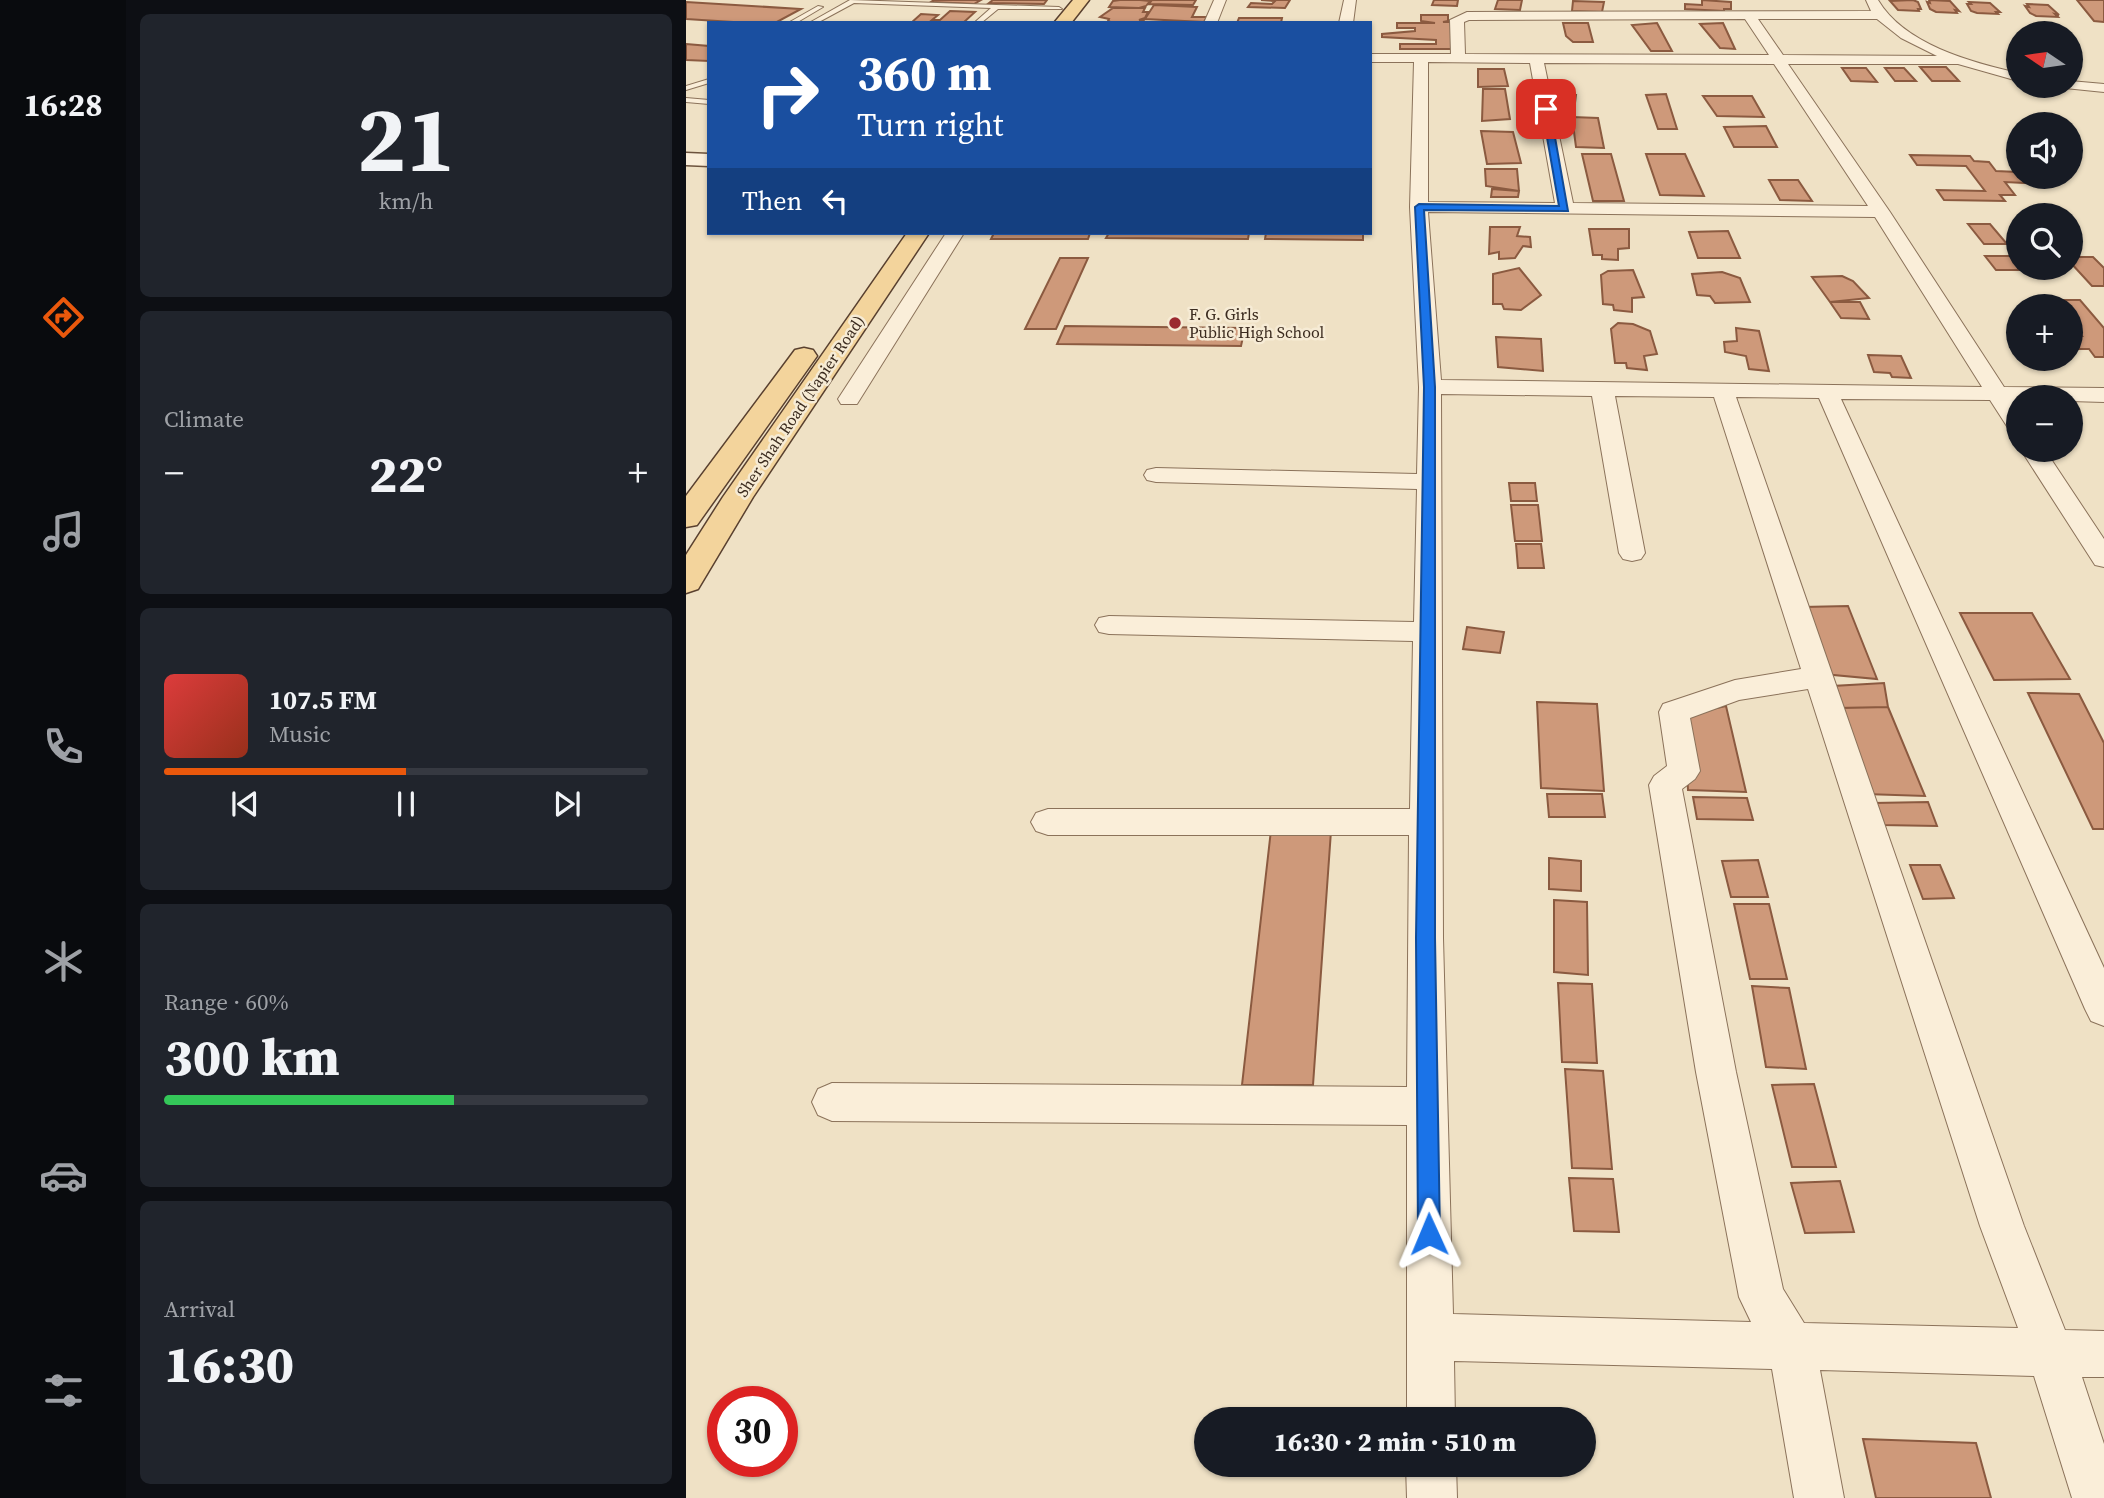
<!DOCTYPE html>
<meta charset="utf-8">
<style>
body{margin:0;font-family:"Source Serif 4",serif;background:#20242c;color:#f1f3f6;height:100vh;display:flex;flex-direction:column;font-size:26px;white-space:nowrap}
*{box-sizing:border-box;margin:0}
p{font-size:23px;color:#9ea1a6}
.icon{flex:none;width:38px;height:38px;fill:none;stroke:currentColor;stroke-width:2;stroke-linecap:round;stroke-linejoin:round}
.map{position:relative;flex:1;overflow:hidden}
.panel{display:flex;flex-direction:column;gap:14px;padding:14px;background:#0d0f14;width:560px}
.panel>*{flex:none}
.guide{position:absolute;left:21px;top:21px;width:665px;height:214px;border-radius:0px;box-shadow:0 2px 5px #0004;background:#1a4fa0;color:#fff;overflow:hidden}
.needle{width:46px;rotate:283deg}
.controls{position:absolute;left:1320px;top:21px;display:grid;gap:14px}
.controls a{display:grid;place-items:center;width:77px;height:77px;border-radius:50%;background:#171b24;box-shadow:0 2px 5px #0004;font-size:35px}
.speed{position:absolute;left:21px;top:1386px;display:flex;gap:14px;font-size:35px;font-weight:700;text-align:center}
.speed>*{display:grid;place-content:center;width:91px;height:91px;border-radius:50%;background:#171b24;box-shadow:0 2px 5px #0004;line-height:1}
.speed .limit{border:10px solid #d22;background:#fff;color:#111}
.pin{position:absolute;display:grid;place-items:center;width:60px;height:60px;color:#fff;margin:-30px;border-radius:14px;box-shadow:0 4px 10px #0006}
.me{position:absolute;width:77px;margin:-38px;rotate:359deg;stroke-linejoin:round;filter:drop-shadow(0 0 5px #0008)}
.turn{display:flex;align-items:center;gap:24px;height:147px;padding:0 35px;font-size:32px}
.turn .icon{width:91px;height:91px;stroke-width:2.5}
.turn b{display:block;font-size:49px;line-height:60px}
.then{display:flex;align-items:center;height:66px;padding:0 35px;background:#0003;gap:14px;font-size:26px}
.big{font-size:52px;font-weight:800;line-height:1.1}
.panel .tile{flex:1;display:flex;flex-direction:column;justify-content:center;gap:10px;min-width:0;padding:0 24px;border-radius:10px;background:#20242c}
.panel .dial{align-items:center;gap:0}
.dial b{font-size:91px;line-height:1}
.song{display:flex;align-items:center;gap:21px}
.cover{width:84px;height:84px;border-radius:10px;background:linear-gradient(135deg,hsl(0 70% 55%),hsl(10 70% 35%))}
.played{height:7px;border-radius:4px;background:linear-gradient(90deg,#ea580c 50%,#363941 50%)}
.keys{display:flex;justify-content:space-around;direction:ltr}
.heat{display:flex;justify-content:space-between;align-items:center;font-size:38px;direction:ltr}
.charge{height:10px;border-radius:5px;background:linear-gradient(90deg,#34c759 60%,#363941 0)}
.trip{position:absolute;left:508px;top:1407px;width:402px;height:70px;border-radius:35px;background:#171b24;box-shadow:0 2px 5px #0004;font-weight:800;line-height:70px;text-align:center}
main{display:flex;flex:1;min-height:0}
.dock{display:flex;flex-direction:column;width:126px;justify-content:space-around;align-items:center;background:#090b0e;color:#9ea1a6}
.dock .icon{width:49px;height:49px}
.dock .active{color:#ea580c}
.dock b{font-size:32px;color:#f1f3f6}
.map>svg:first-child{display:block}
</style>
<main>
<nav class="dock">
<b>16:28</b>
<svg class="icon active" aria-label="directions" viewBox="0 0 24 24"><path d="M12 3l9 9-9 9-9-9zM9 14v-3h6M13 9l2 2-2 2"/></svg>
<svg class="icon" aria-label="music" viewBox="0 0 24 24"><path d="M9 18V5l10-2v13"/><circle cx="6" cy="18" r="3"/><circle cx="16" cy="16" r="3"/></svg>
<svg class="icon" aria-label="phone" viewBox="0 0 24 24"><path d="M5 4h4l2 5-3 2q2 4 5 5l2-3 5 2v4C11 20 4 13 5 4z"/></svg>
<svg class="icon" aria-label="climate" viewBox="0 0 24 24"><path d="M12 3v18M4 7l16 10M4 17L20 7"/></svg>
<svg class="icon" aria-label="car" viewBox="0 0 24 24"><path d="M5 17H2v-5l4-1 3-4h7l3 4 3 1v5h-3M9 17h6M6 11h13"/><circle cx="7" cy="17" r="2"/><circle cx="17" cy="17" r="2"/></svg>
<svg class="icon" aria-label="filters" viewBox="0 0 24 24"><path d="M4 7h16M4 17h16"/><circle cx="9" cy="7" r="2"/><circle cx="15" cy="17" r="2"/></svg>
</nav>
<section class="panel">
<div class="tile dial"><b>21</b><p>km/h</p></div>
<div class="tile"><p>Climate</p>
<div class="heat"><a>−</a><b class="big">22°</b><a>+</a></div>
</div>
<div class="tile">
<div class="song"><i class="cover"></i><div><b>107.5 FM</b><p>Music</p></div></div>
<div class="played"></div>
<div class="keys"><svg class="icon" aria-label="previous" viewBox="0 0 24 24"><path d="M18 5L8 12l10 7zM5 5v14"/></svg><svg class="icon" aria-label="pause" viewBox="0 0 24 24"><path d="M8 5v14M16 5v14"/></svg><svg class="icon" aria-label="next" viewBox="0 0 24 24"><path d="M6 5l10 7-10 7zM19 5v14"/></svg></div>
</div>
<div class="tile"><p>Range · 60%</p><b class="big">300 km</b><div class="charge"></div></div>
<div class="tile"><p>Arrival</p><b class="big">16:30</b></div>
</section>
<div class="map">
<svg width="1418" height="1498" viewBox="0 0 1418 1498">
<rect width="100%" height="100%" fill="#efe1c5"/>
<!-- building -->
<path fill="#ce997a" stroke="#8b5a40" stroke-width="2" d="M248,0h47l-7,4 -43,-2z
M307,0h54l-3,4 -55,-1z
M434,0h20l10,1 -4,5 -7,2 -30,-1 4,-6z
M466,0h44l-3,5 -44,-1z
M575,0h29l-5,8 -37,-1 3,-4 21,1 3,-3z
M748,0h24l-1,6 -25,-1z
M812,0h24l-2,10 -25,-1z
M1016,0l29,2v7h-7v2l-39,-2v-5l17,1z
M1227,0l5,2 3,7h-3l1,2 -21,-1 -8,-9z
M1243,0l21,1 9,10 -4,-1 2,3 -21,-1 -6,-3 -3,-7 3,1z
M1391,0h27v22l-10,-1z
M887,1l31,1 -2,10 -30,-1z
M0,2l115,7 -26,14h-26l-63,-4z
M1283,2l21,1 10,9h-4l2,2 -21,-1 -6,-2 -4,-7h4z
M1341,4l21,1 11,10 -4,-1 3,3 -22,-1 -6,-3 -5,-7 4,1z
M468,5l43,2 -5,10h15l-3,5 -59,-3z
M427,8h32l-2,4h5l-3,6 -6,2h5l-2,3h-29l-5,-2 1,-2 -9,-2z
M264,11l25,1 -12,11h-52l10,-9 17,1 -6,5h8z
M735,15h27v6l-5,1h8l3,27h-54v-5h36v-4l-54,-3v-3l33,-3v-3h-18v-5h38l-14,-2z
M553,18h43l-1,5h-44z
M877,23h25l5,19h-20l-7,-6z
M971,23l15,28h-21l-19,-26z
M1037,23l12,26 -15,-1 -20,-24z
M0,44l23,2v15l-23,-1z
M1234,67h26l13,14h-27z
M1156,68h24l11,14 -26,-1z
M1199,68h19l12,13h-21z
M792,69h26l4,17 -30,1z
M797,89h22l5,30 -28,2z
M980,94l11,35h-19l-12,-34z
M890,95l-1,8h-17l-4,-7z
M1017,96h49l12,21 -47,-1z
M886,117l26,1 6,30 -28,-1z
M1080,126l11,21h-43l-10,-20z
M795,131l32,1 8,31 -34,1z
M896,154h29l13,47h-31z
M960,154h39l19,42 -44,-1z
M1224,155l60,1 4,5 15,1 7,9 21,1 1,5 8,6 -21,-1 10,13h-15l5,6 -61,-1 -7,-10 48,1 -19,-25 -49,-1z
M799,169h32l2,22 -33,-5z
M1083,180h29l14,21 -32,-1z
M806,189l27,2 -1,6h-27z
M1282,224h22l17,20h-23z
M804,227h30l-3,9 13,1 1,10 -8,-1 -8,12 -16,1v-7l-10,2z
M903,229h40v19l-11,1v11l-16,-1v-4h-9z
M1042,231l12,27h-42l-9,-26z
M308,233h96l-2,6h-97z
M423,233h140l-1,6 -142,-1z
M580,233h97v7l-98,-1z
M1299,256h33v12h32l2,2h-56z
M1384,257h23l11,11v18h-12l-22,-24z
M374,258h28l-32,71h-31z
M833,268l22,27 -20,15 -17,-1 -2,-5h-9v-30z
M947,270l11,27 -12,1v14l-18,-2 -1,-5 -10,-1 -2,-29 7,-4z
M1036,272l18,6 10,24 -35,1 -5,-7 -13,-1 -5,-21z
M1156,276l11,5 16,17 -39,4 -18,-25z
M1367,300h27l24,28v29h-9l-6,-8h-19v-13h12l-12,-15v-15h-12z
M1144,302h30l9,17 -28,-1z
M932,323l15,1 17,7 7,23 -13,2 3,14 -20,-2 -1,-5h-11l-4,-34z
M379,326l180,2 -4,18 -184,-2z
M1050,328l23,3 10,40 -20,-2 -3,-13 -21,-4 -1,-10 13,-1z
M810,337l45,2 2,32 -45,-4z
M1182,355l33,1 10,22 -19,-1 -2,-4 -16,-1z
M823,483h26l2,18h-26z
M825,505h27l4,36h-27z
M830,544h25l3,24h-26z
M1162,606l29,73 -54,-5 -20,-67z
M1274,613h72l38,66 -76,1z
M781,627l37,5 -4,21 -37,-4z
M1198,683l4,24 -45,1 -10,-22z
M1342,693l51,1 25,49v86h-11z
M851,702l60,2 7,87 -63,-3z
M1040,706l20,86 -58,-2 -4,-75z
M1202,707l37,89 -60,-2 -28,-86z
M861,794h55l3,23h-56z
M1007,797l54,1 6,22 -56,-1z
M1242,802l9,24 -56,-1 -7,-22z
M585,830l60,1 -18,254h-71z
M863,858l32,3v30l-32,-2z
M1072,860l10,37h-37l-9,-36z
M1224,865h30l14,33 -31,1z
M868,900l33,2 1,73 -34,-3z
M1048,904h35l18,75h-37z
M872,983l34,1 5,79 -35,-1z
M1066,986l37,2 17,81 -40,-2z
M879,1069l38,2 9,98 -40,-1z
M1128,1084l22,83h-44l-20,-82z
M883,1178l44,1 6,53 -45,-1z
M1154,1181l14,51 -49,1 -14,-50z
M1177,1439l113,4 15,55h-115z"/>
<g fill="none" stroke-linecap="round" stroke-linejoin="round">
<!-- lane casing -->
<g stroke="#8b725a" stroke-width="2">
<path id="lane" d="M164,0l209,7 3,2h-64l-17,14h-7l17,-15 -137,-5 -37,20h-8z
M132,6l5,1 -27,16h-8z
M23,79v4l-23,7v-4z
M0,98l23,2v4l-23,-2z"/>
</g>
<!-- street casing -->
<g stroke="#8b725a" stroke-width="2">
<path id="street" d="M528,0h12l-9,23h-13z
M658,0h12l-3,23h-14z
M1180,0h12c26,44 92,62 140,73v8l-60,-17h-170l102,148 114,175 100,1v14l-34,-1v-4h-52v4h-5l5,7v25l-8,-2 -20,-31 -149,-1 263,569v58l-13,-5 -6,-12 -266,-611 -83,-1 288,829 41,104 39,1v46h-22l22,67v54h-32l-38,-122 -214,-6 24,128h-50l-22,-129 -318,-8 1,58h-48v-294l-575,-4 -14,-6 -6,-13 6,-13 14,-6 575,4 2,-252h-361l-12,-4 -5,-9 5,-9 12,-4h362l3,-168 -304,-7 -10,-2 -4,-7 4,-7 10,-2 305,6 3,-133 -261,-7 -9,-2 -3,-5 3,-5 9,-2 261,6 2,-87 -9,-180 4,-145h-44v-8h81l-1,-34 17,-8 404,-1zM1059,19l24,36 -304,-1 -1,-32 5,-2zM1072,19h119l24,19 36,18 -154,-1zM742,62l102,1 25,140 -127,-1zM858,63l230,1 94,142 -295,-3zM742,212l447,5 107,170 -541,-7zM755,394l151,2 27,157 4,6 9,2 9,-2 4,-6 -30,-157 99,1 87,272 -66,11 -72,24 -4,8 8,54 -13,10 -5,9 47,287 43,225 12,25 -298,-8 -10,-376zM1122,689l172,537 38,102 -214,-5 -21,-34 -47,-217 -54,-283 13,-10 5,-8 -10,-53 49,-18z
M1384,81l34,3v8l-39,-4 -2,-2h7z
M260,233h18l-107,171h-16l-3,-5z
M1335,450h24l59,89v28l-9,-2z
M720,1465h50l1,33h-50z"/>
</g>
<!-- secondary casing -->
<g stroke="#6d533d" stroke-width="3">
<path id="secondary" d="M0,153l23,1v12l-23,-1z"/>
</g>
<!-- primary casing -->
<g stroke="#59402f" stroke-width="3">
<path id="primary" d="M387,0h16l-18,23h-17z
M221,233h22l-176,264 -55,92 -12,4v-38l37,-58z
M118,348l9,2 4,6 -120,169 -11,2v-31l109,-146z"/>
</g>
<!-- lane -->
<use href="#lane" fill="#faeed9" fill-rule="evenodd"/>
<!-- street -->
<use href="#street" fill="#faeed9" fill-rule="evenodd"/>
<!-- secondary -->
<use href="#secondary" fill="#faeed9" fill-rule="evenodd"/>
<!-- primary -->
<use href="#primary" fill="#f3d49c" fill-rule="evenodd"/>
</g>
<!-- route -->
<path fill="#1a73e8" stroke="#114b97" stroke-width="2" d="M860,106l4,3 18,102 -144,-1 11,177v551l5,296 -3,8 -8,3 -8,-3 -3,-8 -2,-296 8,-551 -9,-180 4,-3 140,2 -17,-97z"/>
<!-- markers -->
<circle fill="#9b292f" stroke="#f6ebd5" stroke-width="2.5" cx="489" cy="323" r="7"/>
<g text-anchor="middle" stroke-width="5" stroke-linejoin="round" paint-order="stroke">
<!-- far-poi labels -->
<g font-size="16" fill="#3b2b1f" stroke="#f6ebd5" text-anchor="start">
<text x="503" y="320">F. G. Girls<tspan x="503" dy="18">Public High School</tspan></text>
</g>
<!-- far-street labels -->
<g font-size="16" fill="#3b2b1f" stroke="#f6ebd5">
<text transform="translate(114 406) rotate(-56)" y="6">Sher Shah Road (Napier Road)</text>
</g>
</g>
</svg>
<div class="controls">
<a><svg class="needle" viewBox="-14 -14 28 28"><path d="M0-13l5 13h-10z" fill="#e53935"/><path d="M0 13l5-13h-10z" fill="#9ea1a6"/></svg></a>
<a><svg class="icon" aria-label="sound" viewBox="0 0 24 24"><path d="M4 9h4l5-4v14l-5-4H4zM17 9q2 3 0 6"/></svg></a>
<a><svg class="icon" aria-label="search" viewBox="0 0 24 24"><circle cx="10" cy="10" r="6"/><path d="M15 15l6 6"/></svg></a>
<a>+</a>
<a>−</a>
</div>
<div class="speed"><div class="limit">30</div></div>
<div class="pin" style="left:860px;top:109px;background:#d93025"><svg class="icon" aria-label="arrive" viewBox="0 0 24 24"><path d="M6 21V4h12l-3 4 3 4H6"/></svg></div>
<svg class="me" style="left:743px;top:1234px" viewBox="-20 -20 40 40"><path d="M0-17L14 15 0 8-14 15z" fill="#1a73e8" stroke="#fff" stroke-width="4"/></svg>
<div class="trip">16:30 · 2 min · 510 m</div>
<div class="guide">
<div class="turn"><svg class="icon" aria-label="right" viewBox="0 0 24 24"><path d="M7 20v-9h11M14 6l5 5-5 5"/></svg><div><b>360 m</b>Turn right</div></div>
<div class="then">Then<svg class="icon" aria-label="left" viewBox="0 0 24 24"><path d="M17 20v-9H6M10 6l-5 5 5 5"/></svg></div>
</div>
</div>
</main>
